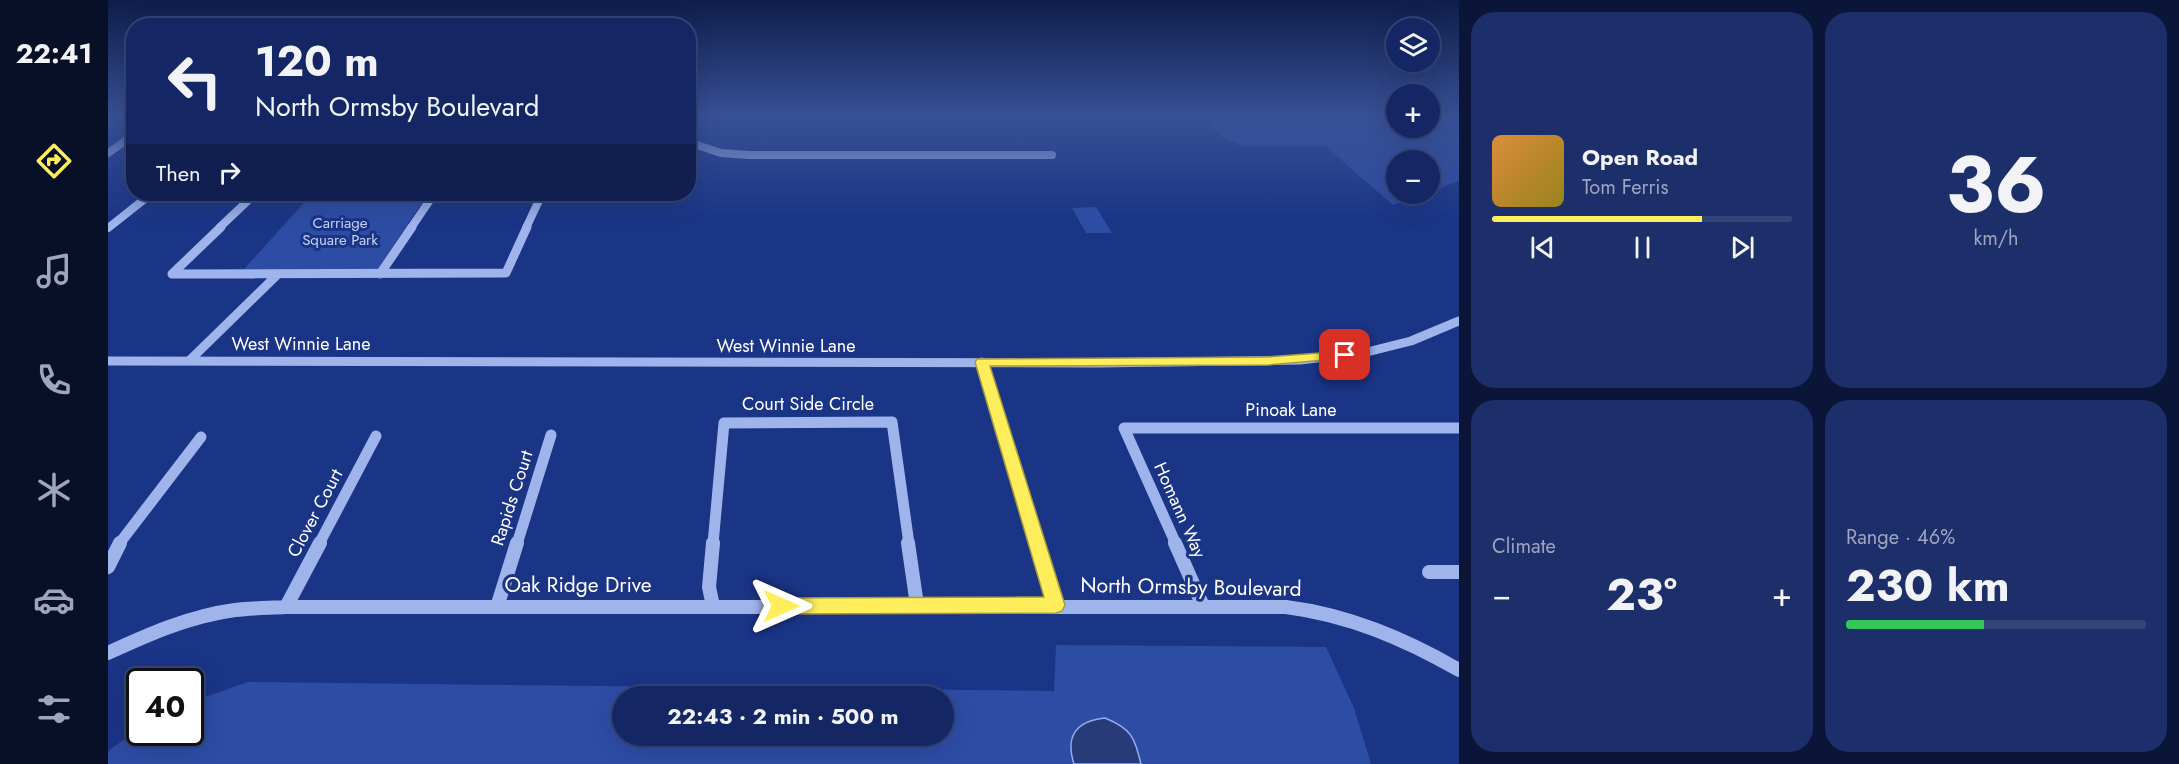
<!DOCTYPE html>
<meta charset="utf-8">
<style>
body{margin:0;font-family:Jost,sans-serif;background:#1d2f6a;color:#f1f3f6;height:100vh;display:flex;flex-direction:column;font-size:22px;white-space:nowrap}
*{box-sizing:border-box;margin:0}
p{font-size:20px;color:#9da5bf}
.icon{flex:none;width:33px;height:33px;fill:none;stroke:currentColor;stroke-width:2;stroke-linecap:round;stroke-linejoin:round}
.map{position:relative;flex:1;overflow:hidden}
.sheet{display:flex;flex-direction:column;gap:12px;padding:12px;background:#0b1537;width:720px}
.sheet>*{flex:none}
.guide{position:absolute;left:18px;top:18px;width:570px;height:183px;border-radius:24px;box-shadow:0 6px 24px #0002,0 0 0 2px #334478;background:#142764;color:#f1f3f6;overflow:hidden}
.fabs{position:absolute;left:1278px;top:18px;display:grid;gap:12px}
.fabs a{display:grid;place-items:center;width:54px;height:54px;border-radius:50%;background:#142764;box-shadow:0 6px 24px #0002,0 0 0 2px #334478;font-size:30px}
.speed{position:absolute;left:18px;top:668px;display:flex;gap:12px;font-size:30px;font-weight:700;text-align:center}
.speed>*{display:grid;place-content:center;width:78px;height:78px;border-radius:50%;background:#142764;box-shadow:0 6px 24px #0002,0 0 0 2px #334478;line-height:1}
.speed .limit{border:3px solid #111;border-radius:9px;background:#fff;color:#111}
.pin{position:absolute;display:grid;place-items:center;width:51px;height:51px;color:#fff;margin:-26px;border-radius:12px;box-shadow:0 3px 9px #0006}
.me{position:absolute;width:66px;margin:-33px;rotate:90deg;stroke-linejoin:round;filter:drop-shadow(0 0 4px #0008)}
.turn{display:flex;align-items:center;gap:21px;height:126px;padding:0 30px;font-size:27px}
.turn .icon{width:78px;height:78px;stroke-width:2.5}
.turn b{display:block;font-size:42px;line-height:51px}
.then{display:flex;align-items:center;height:57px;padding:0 30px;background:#0003;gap:12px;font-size:22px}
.big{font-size:45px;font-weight:700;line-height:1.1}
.sheet .card{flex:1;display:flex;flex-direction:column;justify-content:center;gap:9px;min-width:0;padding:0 21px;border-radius:24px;background:#1d2f6a}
.sheet .dial{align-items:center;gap:0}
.dial b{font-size:78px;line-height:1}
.song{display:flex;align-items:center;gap:18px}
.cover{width:72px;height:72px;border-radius:9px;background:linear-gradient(135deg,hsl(30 70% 55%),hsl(50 70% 35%))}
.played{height:6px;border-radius:3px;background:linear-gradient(90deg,#ffee5c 70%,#334478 70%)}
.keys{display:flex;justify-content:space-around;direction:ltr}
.heat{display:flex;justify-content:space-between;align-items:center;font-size:33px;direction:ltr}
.charge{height:9px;border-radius:4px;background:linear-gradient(90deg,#34c759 46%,#334478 0)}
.sheet .tiles{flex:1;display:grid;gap:12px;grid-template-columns:repeat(2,1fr)}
.trip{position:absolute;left:504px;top:686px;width:342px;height:60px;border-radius:30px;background:#142764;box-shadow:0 6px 24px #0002,0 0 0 2px #334478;font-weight:700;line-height:60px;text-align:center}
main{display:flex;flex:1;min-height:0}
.menu{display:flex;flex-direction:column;width:108px;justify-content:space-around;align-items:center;background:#081028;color:#9da5bf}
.menu .icon{width:42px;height:42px}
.menu .current{color:#ffee5c}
.menu b{font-size:27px;color:#f1f3f6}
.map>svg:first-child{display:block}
</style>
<main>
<nav class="menu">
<b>22:41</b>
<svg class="icon current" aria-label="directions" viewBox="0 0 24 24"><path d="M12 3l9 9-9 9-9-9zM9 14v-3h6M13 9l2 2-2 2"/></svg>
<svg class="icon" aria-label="music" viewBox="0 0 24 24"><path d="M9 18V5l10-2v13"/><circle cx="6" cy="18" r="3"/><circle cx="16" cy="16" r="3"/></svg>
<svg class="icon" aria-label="phone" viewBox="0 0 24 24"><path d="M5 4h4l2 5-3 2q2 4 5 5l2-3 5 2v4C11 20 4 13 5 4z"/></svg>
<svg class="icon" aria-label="climate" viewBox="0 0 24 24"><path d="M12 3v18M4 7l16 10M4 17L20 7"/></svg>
<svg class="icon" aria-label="car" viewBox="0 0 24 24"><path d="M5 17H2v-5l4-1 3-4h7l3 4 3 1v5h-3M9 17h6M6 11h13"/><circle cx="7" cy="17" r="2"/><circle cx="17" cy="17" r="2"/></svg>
<svg class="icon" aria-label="filters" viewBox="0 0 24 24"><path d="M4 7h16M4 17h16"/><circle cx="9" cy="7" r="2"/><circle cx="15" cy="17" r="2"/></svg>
</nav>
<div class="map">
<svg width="1351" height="764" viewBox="0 0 1351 764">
<rect width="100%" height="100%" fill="#1a3486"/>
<!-- green -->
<path fill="#2d4ca4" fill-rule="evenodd" d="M1098,116h190v12h34v-12h29v65l-29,11v-32h-34v34h29l-32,11 -68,-59h-79c-16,-3 -35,-14 -40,-30z
M204,194h116l-50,75h-134z
M988,207l16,26h-26l-14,-25z
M948,645l270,2 28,61 17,56h-1263v-13l31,-22 1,3h50l1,-30 57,-20 806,9zM514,696h322v39h-322z"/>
<!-- water -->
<path fill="#273b78" stroke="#93acee" stroke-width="1.5" d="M997,718c27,11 29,19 36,46h-67c-9,-28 2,-43 31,-46z"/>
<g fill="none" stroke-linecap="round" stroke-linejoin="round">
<!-- minor-far3 -->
<path stroke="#a0b4ec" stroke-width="8" d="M580,142l33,11 28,2h303
M0,153l26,-18
M0,228l43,-34
M111,228l36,-34
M303,228l23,-34
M418,228l16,-34"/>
<!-- minor-far2 -->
<path stroke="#a0b4ec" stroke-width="9" d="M64,274l334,-1 21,-46
M64,274l49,-47
M272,274l32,-47
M82,360l88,-86
M0,361l991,2 201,-3 67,-8 44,-11 48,-20
M874,362l2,6"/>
<!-- minor-far1 -->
<path stroke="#a0b4ec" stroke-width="11" d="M875,367l54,177
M11,544l82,-107
M211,544l57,-108
M409,544l34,-109
M605,544l11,-121 168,-1 17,122
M1068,544l-52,-116h335"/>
<!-- minor -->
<path stroke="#a0b4ec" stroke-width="14" d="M800,543l9,62
M929,543l19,62
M1067,543l28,63
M0,567l12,-24
M1321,572h30
M605,606l-4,-19 4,-44
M178,607l34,-64
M389,607l20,-64
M0,653c41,-19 82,-37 127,-43 17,-2 34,-2 51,-3h1000c63,8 119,32 173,63"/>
</g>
<!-- sky -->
<linearGradient id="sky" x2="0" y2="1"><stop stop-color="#0e1d4a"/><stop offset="0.52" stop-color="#385095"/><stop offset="1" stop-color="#385095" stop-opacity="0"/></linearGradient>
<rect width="1351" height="223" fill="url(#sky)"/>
<!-- route -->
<path fill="#ffee5c" stroke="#a69b3c" stroke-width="1.5" d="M1237,351l4,1 2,3 -2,3 -81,7 -278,1 75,239 -3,6 -6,2 -275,1 -7,-3 -2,-5 2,-6 7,-2 263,-1 -69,-235 2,-3 291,-2z"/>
<g text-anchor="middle" stroke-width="6" stroke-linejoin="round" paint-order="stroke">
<!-- far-park labels -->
<g font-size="15" fill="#c6d3f9" stroke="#1a3486">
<text x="232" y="228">Carriage<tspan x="232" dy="17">Square Park</tspan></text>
</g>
<!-- street labels -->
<g font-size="18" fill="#fff" stroke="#1a3486">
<text x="193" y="350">West Winnie Lane</text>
<text x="678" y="352">West Winnie Lane</text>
<text x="700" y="410">Court Side Circle</text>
<text x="1183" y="416">Pinoak Lane</text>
<text transform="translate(404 498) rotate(-72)" y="6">Rapids Court</text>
<text transform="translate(1072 510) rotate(66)" y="6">Homann Way</text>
<text transform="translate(207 513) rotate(-62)" y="6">Clover Court</text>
</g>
<!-- near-street labels -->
<g font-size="21" fill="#fff" stroke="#1a3486">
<text x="470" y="592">Oak Ridge Drive</text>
<text transform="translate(1083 587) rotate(1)" y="7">North Ormsby Boulevard</text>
</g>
</g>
</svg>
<div class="fabs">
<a><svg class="icon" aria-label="layers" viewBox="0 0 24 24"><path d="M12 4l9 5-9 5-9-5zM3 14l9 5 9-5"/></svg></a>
<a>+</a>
<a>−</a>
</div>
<div class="speed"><div class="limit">40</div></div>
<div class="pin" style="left:1237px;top:355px;background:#d93025"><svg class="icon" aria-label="arrive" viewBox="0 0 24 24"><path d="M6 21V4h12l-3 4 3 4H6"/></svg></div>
<svg class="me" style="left:673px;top:606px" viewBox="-20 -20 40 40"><path d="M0-17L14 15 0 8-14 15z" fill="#ffee5c" stroke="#fff" stroke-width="4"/></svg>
<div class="trip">22:43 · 2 min · 500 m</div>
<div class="guide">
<div class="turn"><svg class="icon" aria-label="left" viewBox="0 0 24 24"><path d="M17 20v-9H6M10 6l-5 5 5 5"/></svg><div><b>120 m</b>North Ormsby Boulevard</div></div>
<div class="then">Then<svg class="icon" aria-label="right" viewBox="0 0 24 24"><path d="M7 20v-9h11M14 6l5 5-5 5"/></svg></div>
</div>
</div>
<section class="sheet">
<div class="tiles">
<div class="card">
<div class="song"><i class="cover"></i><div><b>Open Road</b><p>Tom Ferris</p></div></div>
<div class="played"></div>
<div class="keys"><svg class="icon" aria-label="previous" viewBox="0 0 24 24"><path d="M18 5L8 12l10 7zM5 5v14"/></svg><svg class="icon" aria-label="pause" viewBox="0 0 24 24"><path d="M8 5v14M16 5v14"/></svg><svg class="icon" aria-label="next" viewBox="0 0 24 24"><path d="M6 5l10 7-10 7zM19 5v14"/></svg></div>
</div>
<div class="card dial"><b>36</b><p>km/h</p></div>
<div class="card"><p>Climate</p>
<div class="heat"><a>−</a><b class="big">23°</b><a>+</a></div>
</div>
<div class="card"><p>Range · 46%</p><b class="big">230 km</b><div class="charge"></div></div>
</div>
</section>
</main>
